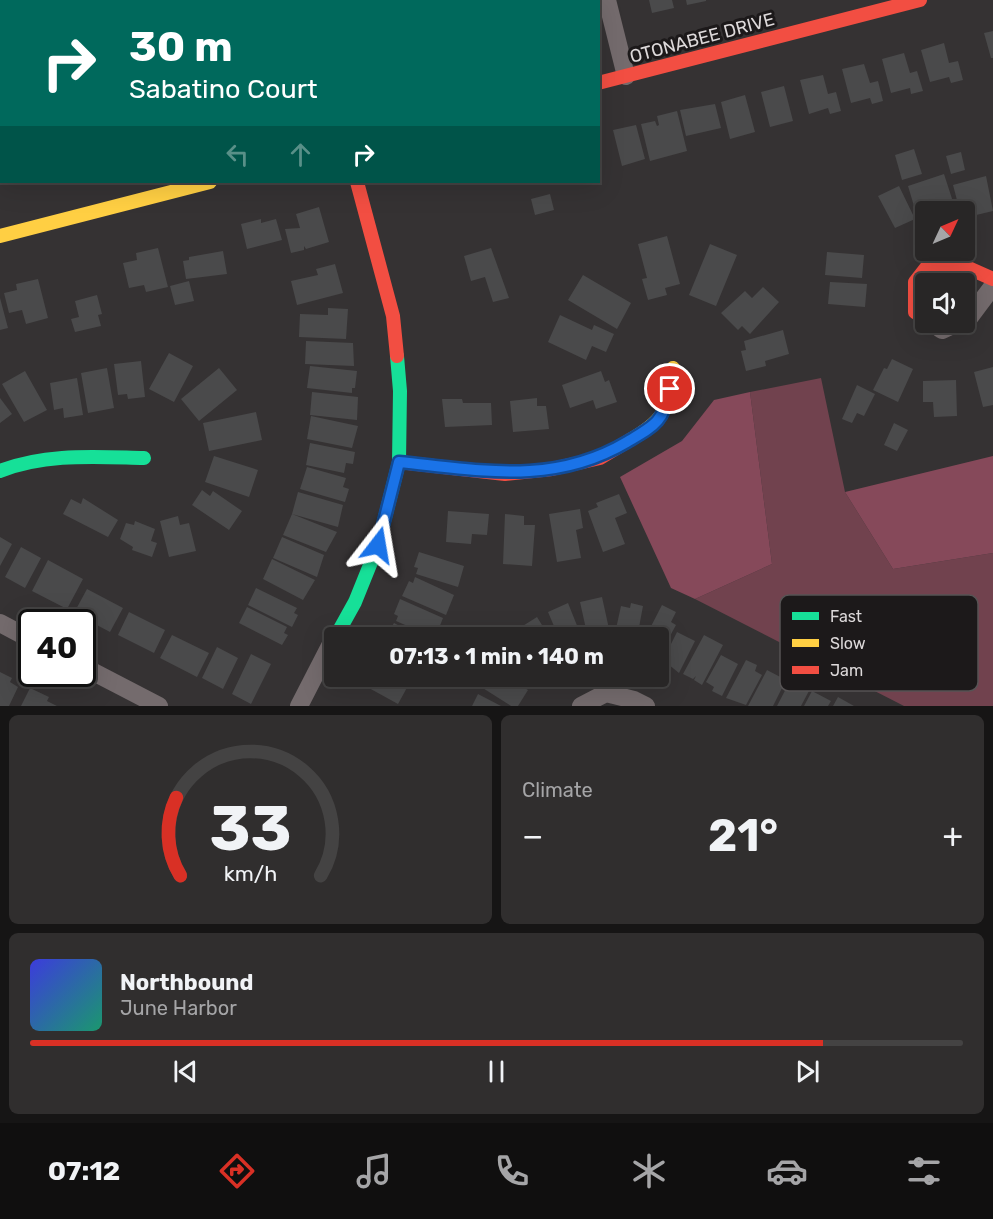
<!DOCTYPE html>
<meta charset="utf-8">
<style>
body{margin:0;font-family:Rubik,sans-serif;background:#302e2e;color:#f1f3f6;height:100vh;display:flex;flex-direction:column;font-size:22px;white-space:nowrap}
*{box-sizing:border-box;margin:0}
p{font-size:20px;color:#a5a5a7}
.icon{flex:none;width:33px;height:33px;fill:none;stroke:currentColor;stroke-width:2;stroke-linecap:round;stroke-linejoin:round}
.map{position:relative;height:706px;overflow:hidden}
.panel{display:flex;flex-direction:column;gap:9px;padding:9px;background:#161515;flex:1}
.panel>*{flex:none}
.top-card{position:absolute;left:0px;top:0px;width:600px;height:183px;box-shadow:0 6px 24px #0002,0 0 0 2px #444343;background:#00695c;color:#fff;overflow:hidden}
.needle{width:39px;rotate:46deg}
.buttons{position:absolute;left:915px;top:201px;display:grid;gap:12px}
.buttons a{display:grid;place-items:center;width:60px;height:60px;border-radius:6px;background:#282626;box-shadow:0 6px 24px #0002,0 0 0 2px #444343;font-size:30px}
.speed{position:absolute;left:18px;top:609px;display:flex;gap:12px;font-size:30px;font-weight:700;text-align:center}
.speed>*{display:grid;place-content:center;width:78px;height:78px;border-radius:50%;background:#282626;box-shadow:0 6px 24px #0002,0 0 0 2px #444343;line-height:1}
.speed .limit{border:3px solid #111;border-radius:9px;background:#fff;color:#111}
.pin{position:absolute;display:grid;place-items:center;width:51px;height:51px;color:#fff;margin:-26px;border:3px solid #fff;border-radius:50%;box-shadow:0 2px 6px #0007}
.me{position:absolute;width:66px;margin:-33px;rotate:14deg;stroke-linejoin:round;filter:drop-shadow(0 0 4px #0008)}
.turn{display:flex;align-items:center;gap:21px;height:126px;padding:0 30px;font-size:27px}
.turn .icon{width:78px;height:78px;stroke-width:2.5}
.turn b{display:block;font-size:42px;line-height:51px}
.lanes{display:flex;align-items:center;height:57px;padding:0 30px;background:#0003;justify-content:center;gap:30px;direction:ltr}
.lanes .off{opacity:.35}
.big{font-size:45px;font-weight:700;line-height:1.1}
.panel .tile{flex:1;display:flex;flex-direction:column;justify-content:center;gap:9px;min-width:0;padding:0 21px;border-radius:9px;background:#302e2e}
.panel .dial{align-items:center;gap:0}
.dial svg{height:156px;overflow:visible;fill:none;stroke:#444343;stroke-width:7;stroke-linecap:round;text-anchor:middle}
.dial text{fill:#f1f3f6;stroke:none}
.song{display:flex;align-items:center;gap:18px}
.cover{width:72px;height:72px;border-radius:9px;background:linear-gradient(135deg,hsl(240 70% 55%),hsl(160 70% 35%))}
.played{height:6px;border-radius:3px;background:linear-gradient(90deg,#d93025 85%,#444343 85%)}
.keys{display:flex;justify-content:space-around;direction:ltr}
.heat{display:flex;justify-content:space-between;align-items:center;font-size:33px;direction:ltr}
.panel .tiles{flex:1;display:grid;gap:9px;grid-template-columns:1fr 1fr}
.tile:last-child{grid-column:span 2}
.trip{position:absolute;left:324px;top:627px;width:345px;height:60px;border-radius:6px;background:#282626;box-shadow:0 6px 24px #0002,0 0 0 2px #444343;font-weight:700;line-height:60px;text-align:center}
.tab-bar{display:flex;height:96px;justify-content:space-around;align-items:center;background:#100f0f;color:#a5a5a7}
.tab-bar .icon{width:42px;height:42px}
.tab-bar .current{color:#d93025}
.tab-bar b{font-size:27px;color:#f1f3f6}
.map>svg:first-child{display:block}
</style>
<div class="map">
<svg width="993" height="706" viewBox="0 0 993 706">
<rect width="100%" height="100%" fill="#353233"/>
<!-- green -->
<path fill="#71424e" d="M821,378l24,114 48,77 100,-16v153h-89l-209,-107 77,-35 -22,-172z"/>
<!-- forest -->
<path fill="#86495a" d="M750,392l22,172 -77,35 -24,-11 -51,-111 62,-36 32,-41z
M993,456v97l-100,16 -48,-77z"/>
<!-- building -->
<path fill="#4a4a4b" d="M649,0h23l2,8 -22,5z
M686,0h20v1l-19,4z
M993,31v27h-2l-7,-25z
M944,43l5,20 9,-2 5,19 -12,3 -2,-6 -19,5 -9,-32z
M904,53l6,20 7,-2 6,20 -12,3 -1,-6 -19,5 -9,-34z
M864,64l6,19 8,-2 5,20 -11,3 -2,-6 -19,5 -9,-34z
M823,75l5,19 8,-2 5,19 -11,3 -2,-6 -19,6 -9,-34z
M784,86l9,35 -23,6 -9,-35z
M745,95l10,37 -25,7 -9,-37z
M715,104l6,24 -35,8 -6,-26z
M677,111l10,40 -37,10 -9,-37 14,-3 2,5 2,-1 -2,-9z
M636,125l9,34 -23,7 -9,-36z
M914,149l8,25 -20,6 -7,-25z
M961,152l4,18 -14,4 -5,-18z
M944,174l11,34 -24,4 -3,-10 -14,4 -6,-20z
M986,176l7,35 -21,5 -4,-15 -10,3 -5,-19z
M899,186l16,33 -20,9 -17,-32z
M550,194l4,16 -19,5 -4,-16z
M319,207l10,35 -23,7 -2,-3v4l-13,3 -6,-24 15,-1 -4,-14z
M261,219v4l15,-4 6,21 -35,9 -6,-25z
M667,236l13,48 -15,4 2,7 -19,5 -6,-21 5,-1 -9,-34z
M710,244l27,11 -21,51 -27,-11z
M158,248l10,39 -22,5 -2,-7 -15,3 -6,-25 14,-3 -1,-7z
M491,248l18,50 -16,4 -8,-25 -14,4 -7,-25z
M223,251l4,23 -41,5 -3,-18 6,-1v-3z
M827,252l37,3 -2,23 -37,-3z
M335,264l8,29 -46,12 -6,-24 27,-6 -2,-6z
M583,275l48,28 -14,26 -49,-29z
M38,279l10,39 -22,6 -4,-14 -13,3 -5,-20 13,-3 -1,-6z
M189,281l5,20 -19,4 -5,-19z
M830,282l37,2 -2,23 -37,-3z
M763,287l16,15 -29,32 -8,-8 -4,4 -17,-17 24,-22 7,7z
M97,295l5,19 -4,1 3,11 -26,6 -4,-13 8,-2 -4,-16z
M0,298l8,30 -8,2z
M328,308l20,1 -2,30 -47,-2 1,-23 28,1z
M560,315l32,15 2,-5 20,9 -8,18 -14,-6 -6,14 -38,-18z
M783,330l6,24 -24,7 1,5 -20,5 -5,-20 5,-1 -2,-9z
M306,341l47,2 1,23 -49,-2z
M169,353l24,13 -19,36 -25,-13z
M892,359l21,10 -15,33 -25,-12 11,-22 3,1z
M141,361l4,36 -17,2 -1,-5 -9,1 -4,-31z
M310,366l47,5 -2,17h-3v5l-45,-5z
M993,367v38l-10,2 -9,-35z
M107,368l7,40 -26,5 -7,-40z
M219,368l18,22 -38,31 -18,-22z
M25,371l22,39 -23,12 -22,-38z
M601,371l4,11 4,-2 8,22 -21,7 -3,-9 -23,8 -8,-23z
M77,378l6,37 -19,3 -1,-10 -9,2 -4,-27z
M956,380l1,36 -23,1 -1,-15h-10v-21z
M857,385l18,9 -11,22 -7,-3 -5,10 -10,-4z
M312,392l46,5 -1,23 -47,-5z
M0,398l12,16 -12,9z
M537,398v8h9l3,23 -36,3 -3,-31z
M442,399h20l1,4h28l1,22 -47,2z
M256,412l6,28 -53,11 -6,-28z
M311,416l47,10 -6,22 -45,-9z
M894,423l14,7 -11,21 -13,-6z
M310,443l45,9 -2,12 -7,-1 -2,10 -38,-8z
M214,456l44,14 -9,27 -44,-15z
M307,467l39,11 -3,9 6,2 -4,13 -45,-13z
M202,490l8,6 3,-5 29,20 -13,19 -37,-25z
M298,492l45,13 -5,22 -46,-13z
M619,494l8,19 -12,5 10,26 -22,8 -15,-41 10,-4 -2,-4z
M83,498l35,22 -10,17 -45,-23 8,-15 10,5z
M580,509l3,19 -7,2 5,28 -24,4 -8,-48z
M448,511l41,3 -2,21 -15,-1 -1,10 -25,-2z
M292,514l45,18 -11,20 -43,-17z
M505,514l19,2v9h11l-3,41 -29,-2z
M178,516l2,9 9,-2 7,28 -27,6 -9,-36z
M135,521l20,8 -4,12 6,2 -5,14 -20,-7 1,-3 -13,-8 6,-16 8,2z
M0,537l12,7 -12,22z
M282,537l42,18 -7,22 -44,-19z
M21,547l20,11 -16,30 -20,-11z
M419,552l45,14 -6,21 -42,-13 2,-6 -4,-1z
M272,559l43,21 -12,20 -40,-21z
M48,560l35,19 -16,30 -35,-18z
M415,577l39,18 -8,20 -44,-19 7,-15 4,2z
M256,588l41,20 -3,5 4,2 -6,12 -44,-22z
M87,589l36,19 -13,24 -36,-19z
M602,597l9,41h-23l-8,-36z
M400,599l43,19 -8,20 -39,-17 2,-5 -4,-2z
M568,603l14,35h-23l-11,-26z
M631,603l12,3 -6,32h-23l7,-32 9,2z
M662,605l14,7 -5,10 5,3 -18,33v-20h-13z
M247,607l40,20 -3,6 4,2 -6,10 -43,-22z
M129,612l36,18 -11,23 -36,-18z
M537,617l13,21h-26l-6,-9z
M394,623l28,15h-41l6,-12 4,2z
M677,632l18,9 -16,32 -16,-13z
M172,635l37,18 -12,24 -37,-19z
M704,635l19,10 -21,40 -8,-5 2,-4 -3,3 -10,-5z
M217,647l21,11 -15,31 -21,-11z
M251,654l20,10 -20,40 -19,-10z
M721,655l17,9 -16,32 -10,-5 2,-4 -8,-5z
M746,660l11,5 -2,6 7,4 -16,30 -20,-7z
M767,670l19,10 -13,26h-25z
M0,672l12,6 -2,4 8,5 -9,19h-9z
M361,676h33l15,8 -11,20 -40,-22z
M396,676h16l-3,7z
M483,676h23l22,14 -10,16h-7l-33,-21z
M513,676h22l-8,11z
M791,679l19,10 -9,17h-24z
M30,688l19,9 -2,4 10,5h-36z
M812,691l19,10 -3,5h-24z
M478,694l23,12h-29z
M838,697l16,9h-21z"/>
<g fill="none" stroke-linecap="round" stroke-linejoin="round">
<!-- street -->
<path stroke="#746b6d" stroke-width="18" d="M102,0v2
M607,0l19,76
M964,320l5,-2 24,-32
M931,322l11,8 17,-8
M0,623l32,17
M82,666l77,40
M299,706l35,-68
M581,706l25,-13 28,7 12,6"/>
<!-- fast -->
<path stroke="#16e098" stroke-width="14" d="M0,471c46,-18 95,-14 144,-13
M335,638l20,-36 23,-57 21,-83 1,-71 -3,-35"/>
<!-- slow -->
<path stroke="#ffcf43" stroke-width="14" d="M0,236l210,-54
M630,440c38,-22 36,-30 43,-72"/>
<!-- jam -->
<path stroke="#f24e42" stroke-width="14" d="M598,83l322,-83
M357,182l36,134 4,40
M926,319l-11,-7v-30l14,-18 37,3 27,12
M399,462l106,12 47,-5 48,-11 30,-18"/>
</g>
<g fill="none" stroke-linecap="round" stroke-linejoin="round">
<!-- route casing -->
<g stroke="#114b97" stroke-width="15">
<path id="route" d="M378,545l21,-83c80,8 154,24 228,-20 27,-16 37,-20 43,-53"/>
</g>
<!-- route -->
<use href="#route" stroke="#1a73e8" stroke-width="10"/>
</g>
<g text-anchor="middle" stroke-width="6" stroke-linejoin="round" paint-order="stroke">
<!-- street labels -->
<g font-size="18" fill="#ddd9da" stroke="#1c191a">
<text transform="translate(702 38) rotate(-15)" y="6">OTONABEE DRIVE</text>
</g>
</g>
<!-- legend -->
<rect x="780" y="595" width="198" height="96" rx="9" fill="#1c191a" stroke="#565354" stroke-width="1.5"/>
<rect x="792" y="612" width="27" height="8" fill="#16e098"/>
<rect x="792" y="639" width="27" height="8" fill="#ffcf43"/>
<rect x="792" y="666" width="27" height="8" fill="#f24e42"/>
<g font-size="16" fill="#ddd9da">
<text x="830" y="622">Fast</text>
<text x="830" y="649">Slow</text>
<text x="830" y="676">Jam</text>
</g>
</svg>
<div class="buttons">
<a><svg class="needle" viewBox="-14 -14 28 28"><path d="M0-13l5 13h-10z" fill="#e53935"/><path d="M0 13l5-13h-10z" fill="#a5a5a7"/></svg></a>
<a><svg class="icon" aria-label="sound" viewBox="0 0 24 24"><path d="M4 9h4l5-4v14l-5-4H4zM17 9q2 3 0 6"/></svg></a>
</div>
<div class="speed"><div class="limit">40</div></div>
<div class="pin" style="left:670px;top:389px;background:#d93025"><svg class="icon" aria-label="arrive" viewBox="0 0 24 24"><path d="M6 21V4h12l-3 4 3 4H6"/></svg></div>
<svg class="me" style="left:378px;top:545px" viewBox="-20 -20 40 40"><path d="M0-17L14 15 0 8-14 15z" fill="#1a73e8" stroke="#fff" stroke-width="4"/></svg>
<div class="trip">07:13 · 1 min · 140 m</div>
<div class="top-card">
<div class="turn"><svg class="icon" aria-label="right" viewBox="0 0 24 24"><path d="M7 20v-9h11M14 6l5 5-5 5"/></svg><div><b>30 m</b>Sabatino Court</div></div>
<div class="lanes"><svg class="icon off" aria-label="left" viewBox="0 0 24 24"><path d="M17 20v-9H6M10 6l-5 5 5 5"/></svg><svg class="icon off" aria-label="ahead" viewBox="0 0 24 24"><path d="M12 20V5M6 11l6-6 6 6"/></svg><svg class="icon" aria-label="right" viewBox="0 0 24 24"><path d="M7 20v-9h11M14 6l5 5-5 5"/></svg></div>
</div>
</div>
<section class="panel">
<div class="tiles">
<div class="tile dial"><svg viewBox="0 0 100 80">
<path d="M14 69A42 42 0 1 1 86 69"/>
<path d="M14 69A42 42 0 0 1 12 29" stroke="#d93025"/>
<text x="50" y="56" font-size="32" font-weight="700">33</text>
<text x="50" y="72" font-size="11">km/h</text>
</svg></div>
<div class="tile"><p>Climate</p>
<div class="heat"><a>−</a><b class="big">21°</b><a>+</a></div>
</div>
<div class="tile">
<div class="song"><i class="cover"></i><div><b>Northbound</b><p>June Harbor</p></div></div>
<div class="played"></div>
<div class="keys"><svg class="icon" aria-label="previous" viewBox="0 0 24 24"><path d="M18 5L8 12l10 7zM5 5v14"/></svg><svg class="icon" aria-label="pause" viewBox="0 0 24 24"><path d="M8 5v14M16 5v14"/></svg><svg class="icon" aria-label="next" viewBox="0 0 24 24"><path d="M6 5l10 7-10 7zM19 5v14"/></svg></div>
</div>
</div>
</section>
<nav class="tab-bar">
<b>07:12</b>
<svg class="icon current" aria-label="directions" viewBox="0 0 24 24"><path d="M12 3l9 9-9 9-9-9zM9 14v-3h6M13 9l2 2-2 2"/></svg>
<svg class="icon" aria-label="music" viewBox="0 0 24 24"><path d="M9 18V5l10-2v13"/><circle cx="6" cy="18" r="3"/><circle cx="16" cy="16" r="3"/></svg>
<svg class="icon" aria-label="phone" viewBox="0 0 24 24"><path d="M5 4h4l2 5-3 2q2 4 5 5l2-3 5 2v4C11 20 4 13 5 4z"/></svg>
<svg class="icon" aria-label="climate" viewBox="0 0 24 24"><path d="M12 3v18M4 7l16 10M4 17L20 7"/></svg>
<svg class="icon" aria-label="car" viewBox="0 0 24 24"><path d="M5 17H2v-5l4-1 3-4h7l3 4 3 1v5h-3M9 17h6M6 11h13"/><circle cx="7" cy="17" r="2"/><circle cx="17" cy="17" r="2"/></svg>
<svg class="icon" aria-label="filters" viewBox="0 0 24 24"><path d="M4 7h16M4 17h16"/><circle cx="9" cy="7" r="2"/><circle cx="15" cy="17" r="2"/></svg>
</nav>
